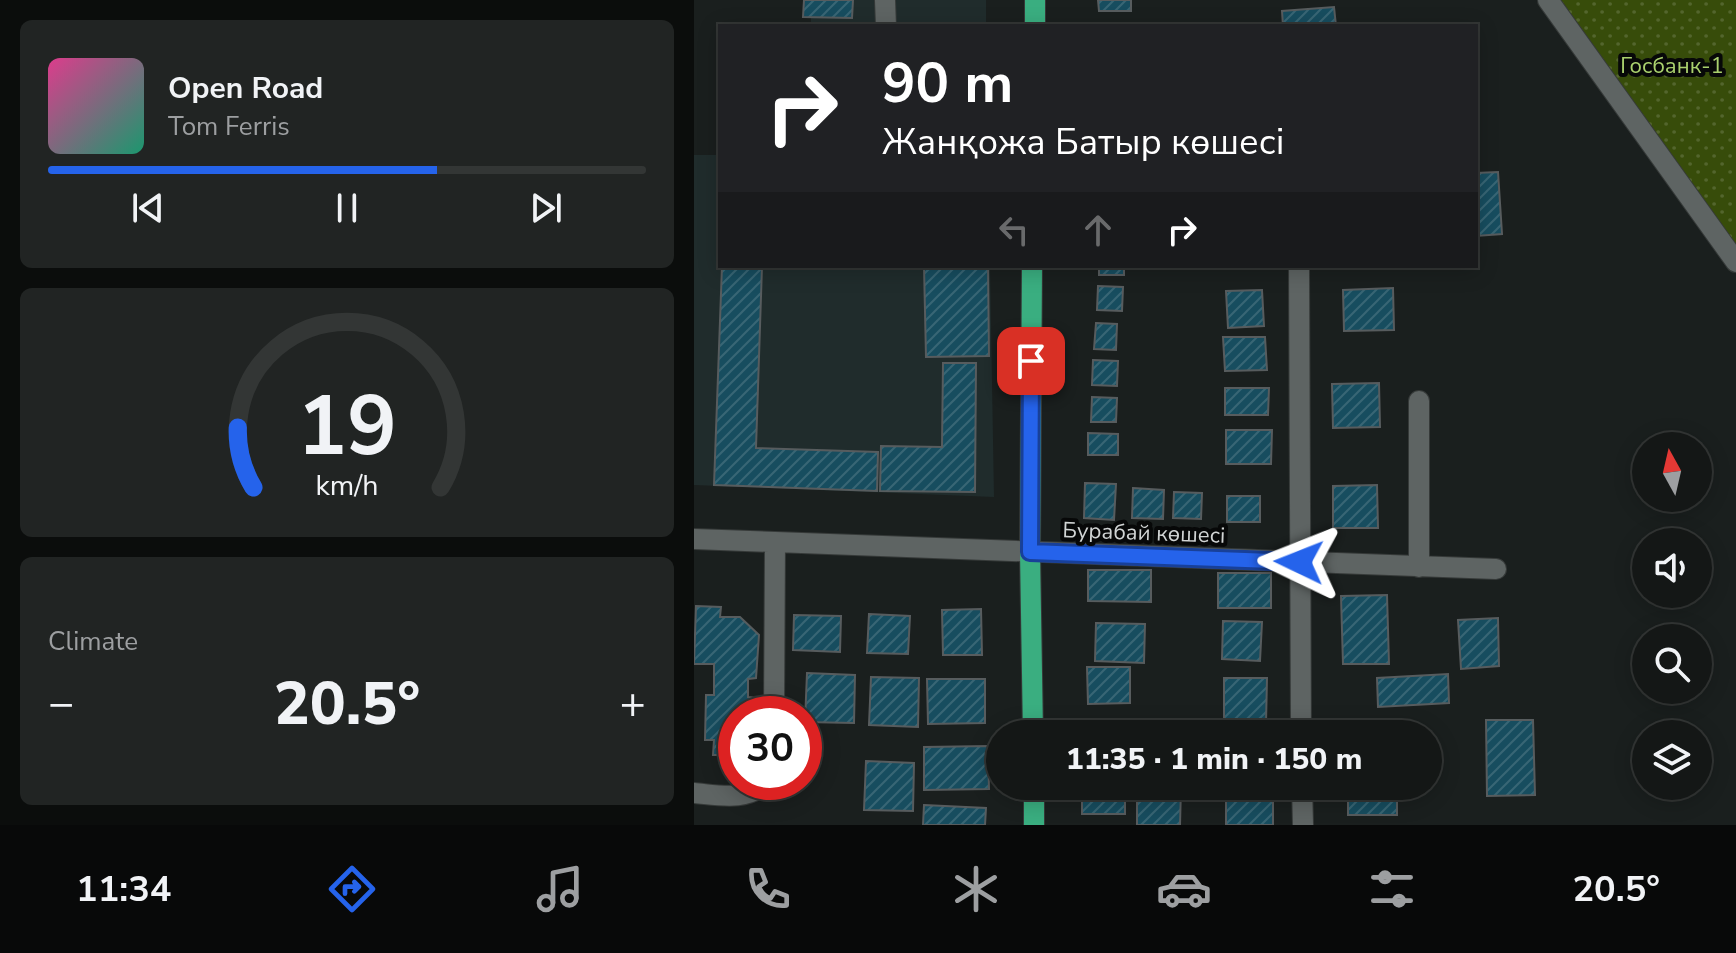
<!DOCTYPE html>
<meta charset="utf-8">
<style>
body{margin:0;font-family:"Nunito Sans",sans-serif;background:#212423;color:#f1f3f6;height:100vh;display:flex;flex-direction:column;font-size:30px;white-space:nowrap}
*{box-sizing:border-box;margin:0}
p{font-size:26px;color:#9d9fa1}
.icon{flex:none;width:44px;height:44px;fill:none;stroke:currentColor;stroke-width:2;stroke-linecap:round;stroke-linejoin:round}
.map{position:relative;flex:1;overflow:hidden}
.drawer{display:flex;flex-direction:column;gap:20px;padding:20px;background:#0b0d0c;width:694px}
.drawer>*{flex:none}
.top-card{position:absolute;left:24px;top:24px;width:760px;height:244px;border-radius:0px;box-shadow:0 4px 20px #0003,0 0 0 2px #333635;background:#202124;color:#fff;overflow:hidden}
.needle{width:52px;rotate:352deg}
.controls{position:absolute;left:938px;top:432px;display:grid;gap:16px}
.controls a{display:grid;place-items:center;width:80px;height:80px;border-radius:50%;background:#141716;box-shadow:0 4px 20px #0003,0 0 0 2px #333635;font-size:40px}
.speed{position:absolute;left:24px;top:696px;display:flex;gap:16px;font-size:40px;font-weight:700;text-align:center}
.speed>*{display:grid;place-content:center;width:104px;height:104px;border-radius:50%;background:#141716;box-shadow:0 4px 20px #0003,0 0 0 2px #333635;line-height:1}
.speed .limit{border:12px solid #d22;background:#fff;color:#111}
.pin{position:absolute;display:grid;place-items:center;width:68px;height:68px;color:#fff;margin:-34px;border-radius:16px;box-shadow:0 4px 12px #0006}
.me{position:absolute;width:88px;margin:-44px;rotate:272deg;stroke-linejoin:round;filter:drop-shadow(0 0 6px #0008)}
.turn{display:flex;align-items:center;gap:28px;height:168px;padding:0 32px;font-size:36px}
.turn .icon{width:104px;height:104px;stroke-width:2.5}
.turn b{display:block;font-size:56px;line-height:68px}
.lanes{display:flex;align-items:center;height:76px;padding:0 32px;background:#0003;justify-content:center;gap:40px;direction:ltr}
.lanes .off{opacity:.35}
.big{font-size:60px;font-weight:800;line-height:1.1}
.drawer .card{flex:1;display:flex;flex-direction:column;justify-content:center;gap:12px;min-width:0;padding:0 28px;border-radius:12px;background:#212423}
.drawer .dial{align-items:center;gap:0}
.dial svg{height:208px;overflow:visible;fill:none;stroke:#333635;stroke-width:7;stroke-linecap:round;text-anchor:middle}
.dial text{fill:#f1f3f6;stroke:none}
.song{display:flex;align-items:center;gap:24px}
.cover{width:96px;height:96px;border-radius:12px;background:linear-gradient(135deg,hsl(330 70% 55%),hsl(160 70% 35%))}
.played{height:8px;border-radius:4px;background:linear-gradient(90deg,#2563eb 65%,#333635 65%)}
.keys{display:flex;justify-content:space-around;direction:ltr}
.heat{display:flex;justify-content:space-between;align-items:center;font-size:44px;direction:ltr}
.trip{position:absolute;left:292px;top:720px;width:456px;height:80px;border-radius:40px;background:#141716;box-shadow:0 4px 20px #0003,0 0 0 2px #333635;font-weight:800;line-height:80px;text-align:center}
.dock{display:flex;height:128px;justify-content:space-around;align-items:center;background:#080909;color:#9d9fa1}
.dock .icon{width:56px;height:56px}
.dock .active{color:#2563eb}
.dock b{font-size:36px;color:#f1f3f6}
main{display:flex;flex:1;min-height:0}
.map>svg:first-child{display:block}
</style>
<main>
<section class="drawer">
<div class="card">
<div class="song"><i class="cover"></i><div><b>Open Road</b><p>Tom Ferris</p></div></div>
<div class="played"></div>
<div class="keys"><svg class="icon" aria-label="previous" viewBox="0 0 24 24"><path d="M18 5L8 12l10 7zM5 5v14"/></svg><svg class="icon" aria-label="pause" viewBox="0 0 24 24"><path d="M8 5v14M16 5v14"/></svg><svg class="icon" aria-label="next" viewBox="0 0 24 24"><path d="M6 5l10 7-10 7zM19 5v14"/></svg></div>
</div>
<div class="card dial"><svg viewBox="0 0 100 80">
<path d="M14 69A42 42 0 1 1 86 69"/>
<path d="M14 69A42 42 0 0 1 8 46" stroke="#2563eb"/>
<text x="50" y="56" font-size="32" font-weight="700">19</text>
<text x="50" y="72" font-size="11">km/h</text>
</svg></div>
<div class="card"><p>Climate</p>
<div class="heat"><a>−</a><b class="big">20.5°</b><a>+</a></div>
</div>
</section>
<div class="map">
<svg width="1042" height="825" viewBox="0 0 1042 825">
<defs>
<pattern id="grass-dots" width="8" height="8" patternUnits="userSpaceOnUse" patternTransform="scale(2)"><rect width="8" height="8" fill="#374c0a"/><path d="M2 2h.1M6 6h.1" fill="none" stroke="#53652d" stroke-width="1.8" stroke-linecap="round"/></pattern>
<pattern id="building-hatch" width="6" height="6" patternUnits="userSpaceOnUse" patternTransform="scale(2)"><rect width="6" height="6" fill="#174d5f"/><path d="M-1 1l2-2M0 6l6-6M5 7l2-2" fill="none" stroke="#386675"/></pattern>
</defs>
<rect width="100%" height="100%" fill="#1a1f1e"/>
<!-- built -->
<path fill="#202c2c" d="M110,0h182v26h-175v-9h-8z
M0,155h26v111h270l4,231 -300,-12z"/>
<!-- grass -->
<path fill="url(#grass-dots)" d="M854,0h188v262z"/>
<!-- building -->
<path fill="url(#building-hatch)" stroke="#575c5e" stroke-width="2" d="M110,0h49l-1,18 -49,-1z
M404,0h33v11h-32z
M640,7l2,19h-53l-1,-15z
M804,172l4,62 -26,2v-63z
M28,266h40l-6,182 122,4 -1,39 -163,-6z
M230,266h64l1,90 -63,1z
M405,266h25v9h-25z
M404,286l25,1 -1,24 -25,-1z
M699,288l1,42 -50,1 -1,-41z
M568,290l2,36 -36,2 -2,-37z
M402,323l21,1 -1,26 -22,-1z
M529,337h42l2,33 -42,1z
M399,360l25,1 -1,25 -25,-1z
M249,363h33l-1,129 -95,-1 1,-45 61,1z
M685,383l1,44 -47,1 -1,-44z
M531,388h44l-1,27h-43z
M398,397l25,1 -1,24h-25z
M532,430h46l-1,34h-45z
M394,433l30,1v21h-30z
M391,483l31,1 -2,36 -30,-2z
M683,485l1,43h-45v-42z
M439,488l31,2 -1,29 -31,-1z
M480,492l28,1 -1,26 -28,-1z
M533,496h33v26h-33z
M394,570h63v32l-63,-1z
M524,573h53v35h-53z
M693,595l2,69h-46l-2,-68z
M2,606l25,1 -1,10h20l19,18 -3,43 -8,1v18l8,1v16h-20v41h-23l1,-15h-9l1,-45h8v-31h-20z
M287,609l1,46h-39l-1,-45z
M175,614l41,2 -2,38 -41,-1z
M100,615l47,1 -1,36 -47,-2z
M804,618l1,48 -38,3 -3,-49z
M529,621l39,1 -2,39 -38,-2z
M402,623l49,1 -1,39 -49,-2z
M393,667h43v36l-42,1z
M113,673l48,2 -1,48 -49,-1z
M754,674l1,29 -71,4 -1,-29z
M177,677l48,1 -1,49 -49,-2z
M530,678h43l-1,45h-42z
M233,679h58v44l-57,1z
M429,719v15h-45v-13z
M792,720h47l2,75 -48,1z
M294,746l1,43 -65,1v-43z
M172,761l48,2 -1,48 -49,-1z
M388,786h43v28h-43z
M654,786h49v29h-49z
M443,787l44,1 -1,37h-43z
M532,799h47v26h-47z
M230,805l62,3 -1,17h-62z"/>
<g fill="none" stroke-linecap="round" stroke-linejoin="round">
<!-- minor casing -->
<g stroke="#363a39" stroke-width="22">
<path id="minor" d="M191,0l1,26
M854,0l188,262
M605,266l2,468
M725,401v166
M0,539l802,30
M80,714l1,-172
M608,786l1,39
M0,793c24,2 54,9 72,-11"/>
</g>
<!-- major casing -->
<g stroke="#363a39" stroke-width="22">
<path id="major" d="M341,26v-26
M338,266l-2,286 3,182
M340,786v39"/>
</g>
<!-- minor -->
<use href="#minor" stroke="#5e6463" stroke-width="20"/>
<!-- major -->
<use href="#major" stroke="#3aae80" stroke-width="20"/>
</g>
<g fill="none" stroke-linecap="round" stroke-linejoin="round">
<!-- route casing -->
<g stroke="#184099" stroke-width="20">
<path id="route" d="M337,361l-1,191 269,10"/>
</g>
<!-- route -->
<use href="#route" stroke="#2563eb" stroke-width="14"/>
</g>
<g text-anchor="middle" stroke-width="8" stroke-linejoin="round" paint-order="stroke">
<!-- park labels -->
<g font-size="22" fill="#aad16e" stroke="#070808">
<text x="978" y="73">Госбанк-1</text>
</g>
<!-- street labels -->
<g font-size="22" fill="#d1d4d4" stroke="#070808">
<text transform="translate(450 532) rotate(2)" y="8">Бурабай көшесі</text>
</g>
</g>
</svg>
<div class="controls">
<a><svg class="needle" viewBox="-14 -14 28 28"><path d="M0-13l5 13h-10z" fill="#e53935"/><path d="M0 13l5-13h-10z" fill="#9d9fa1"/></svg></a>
<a><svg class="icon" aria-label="sound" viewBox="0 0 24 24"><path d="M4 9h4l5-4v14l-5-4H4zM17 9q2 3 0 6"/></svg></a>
<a><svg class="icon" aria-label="search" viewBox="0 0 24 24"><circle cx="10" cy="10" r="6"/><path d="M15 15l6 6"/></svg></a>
<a><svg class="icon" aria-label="layers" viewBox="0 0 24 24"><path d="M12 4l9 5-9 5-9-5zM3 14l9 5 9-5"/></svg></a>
</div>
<div class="speed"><div class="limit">30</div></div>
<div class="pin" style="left:337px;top:361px;background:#d93025"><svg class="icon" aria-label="arrive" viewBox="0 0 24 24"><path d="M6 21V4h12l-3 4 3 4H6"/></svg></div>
<svg class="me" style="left:605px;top:562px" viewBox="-20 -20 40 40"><path d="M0-17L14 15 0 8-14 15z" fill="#2563eb" stroke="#fff" stroke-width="4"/></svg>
<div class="trip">11:35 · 1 min · 150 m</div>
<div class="top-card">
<div class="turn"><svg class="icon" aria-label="right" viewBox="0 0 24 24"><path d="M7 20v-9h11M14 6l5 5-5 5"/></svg><div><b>90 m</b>Жанқожа Батыр көшесі</div></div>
<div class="lanes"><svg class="icon off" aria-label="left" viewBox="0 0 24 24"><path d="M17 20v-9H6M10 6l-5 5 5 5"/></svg><svg class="icon off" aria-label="ahead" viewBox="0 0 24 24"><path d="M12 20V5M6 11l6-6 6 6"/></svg><svg class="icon" aria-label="right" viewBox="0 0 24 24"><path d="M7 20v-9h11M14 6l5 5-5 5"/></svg></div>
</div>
</div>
</main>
<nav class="dock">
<b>11:34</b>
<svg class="icon active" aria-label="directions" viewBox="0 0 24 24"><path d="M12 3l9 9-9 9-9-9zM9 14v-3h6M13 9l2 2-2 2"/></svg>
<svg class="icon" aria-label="music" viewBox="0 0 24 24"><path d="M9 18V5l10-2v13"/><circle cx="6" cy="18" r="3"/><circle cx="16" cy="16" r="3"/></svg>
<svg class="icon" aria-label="phone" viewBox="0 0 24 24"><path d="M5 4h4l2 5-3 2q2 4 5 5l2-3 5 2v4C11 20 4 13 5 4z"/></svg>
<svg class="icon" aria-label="climate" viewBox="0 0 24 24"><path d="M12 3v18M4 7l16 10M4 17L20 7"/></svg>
<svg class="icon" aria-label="car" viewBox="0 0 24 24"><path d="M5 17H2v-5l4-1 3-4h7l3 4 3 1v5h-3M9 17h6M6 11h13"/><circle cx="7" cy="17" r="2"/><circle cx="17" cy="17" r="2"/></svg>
<svg class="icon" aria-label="filters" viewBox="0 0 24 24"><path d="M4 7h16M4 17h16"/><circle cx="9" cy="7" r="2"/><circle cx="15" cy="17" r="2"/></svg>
<b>20.5°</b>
</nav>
